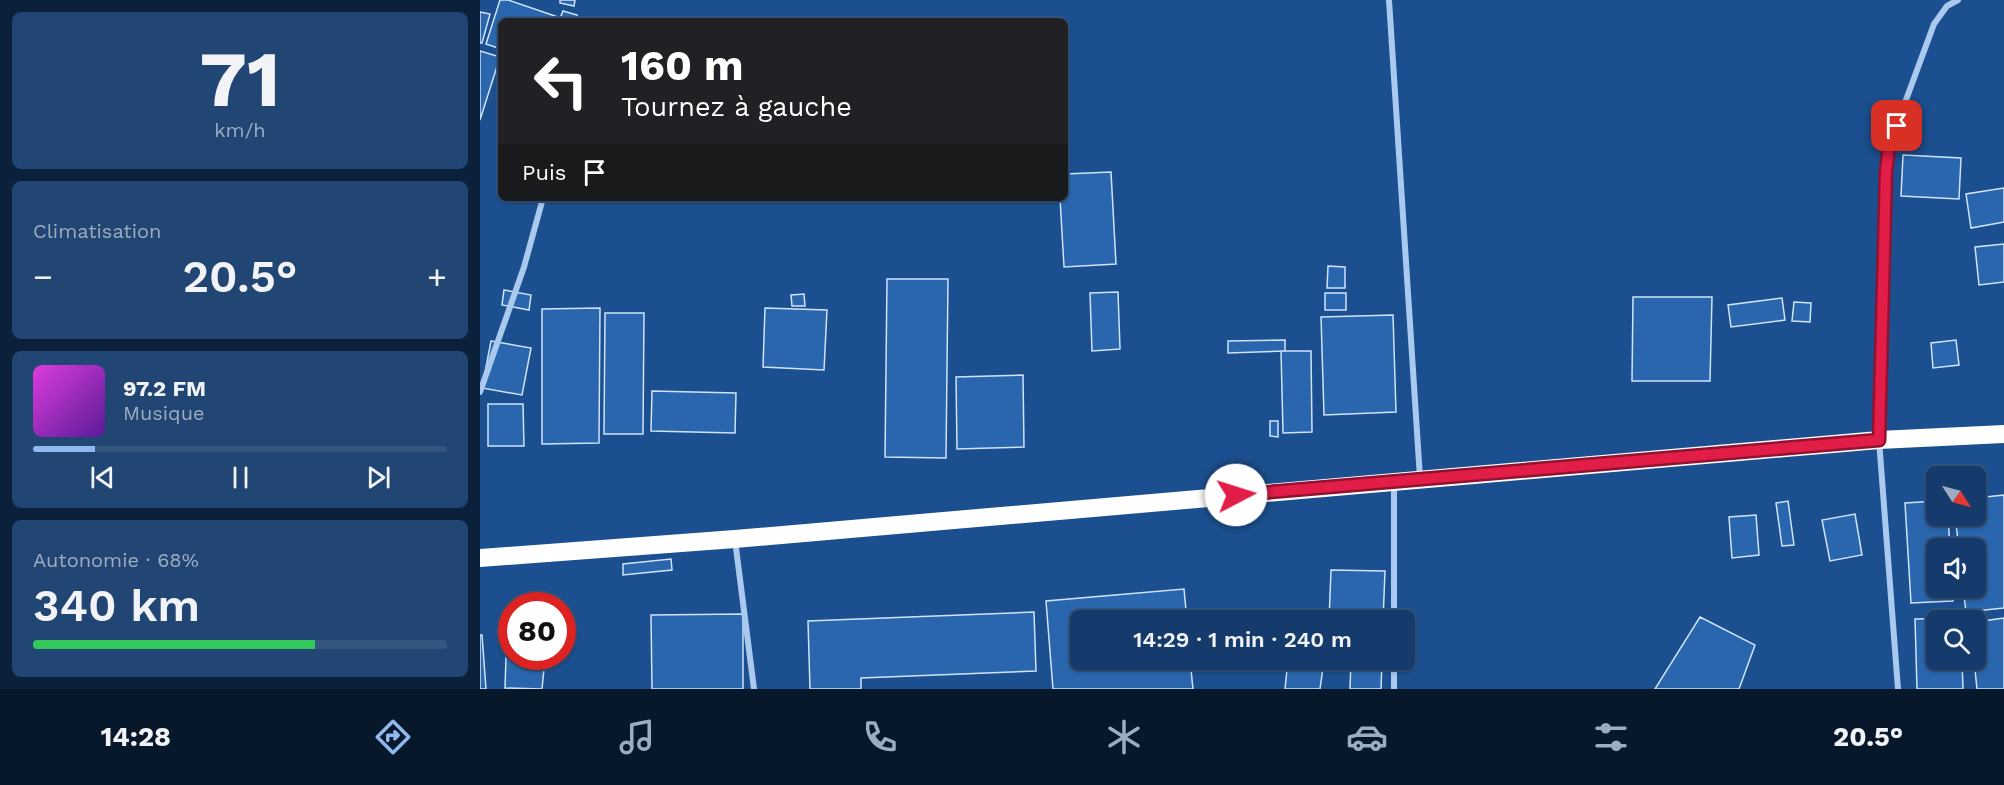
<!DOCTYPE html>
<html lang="fr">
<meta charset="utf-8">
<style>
body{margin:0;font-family:"Work Sans",sans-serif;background:#214673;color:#f1f3f6;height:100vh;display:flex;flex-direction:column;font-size:22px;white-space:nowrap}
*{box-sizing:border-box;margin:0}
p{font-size:20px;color:#9dadc1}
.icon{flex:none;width:33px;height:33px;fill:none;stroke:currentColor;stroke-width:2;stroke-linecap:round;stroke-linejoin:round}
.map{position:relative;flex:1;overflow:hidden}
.details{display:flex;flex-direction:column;gap:12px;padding:12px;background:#0b203b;width:480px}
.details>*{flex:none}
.guide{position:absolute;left:18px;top:18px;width:570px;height:183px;border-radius:9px;box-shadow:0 2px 4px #0004,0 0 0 2px #33557e;background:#202124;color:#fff;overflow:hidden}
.needle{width:39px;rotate:126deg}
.controls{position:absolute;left:1446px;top:466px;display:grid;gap:12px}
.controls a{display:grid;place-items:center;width:60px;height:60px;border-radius:9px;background:#143b6b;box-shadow:0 2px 4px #0004,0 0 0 2px #33557e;font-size:30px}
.speed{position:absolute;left:18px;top:592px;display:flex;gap:12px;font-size:30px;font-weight:700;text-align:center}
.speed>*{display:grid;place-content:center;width:78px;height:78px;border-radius:50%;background:#143b6b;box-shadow:0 2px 4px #0004,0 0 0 2px #33557e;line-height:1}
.speed .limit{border:9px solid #d22;background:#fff;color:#111}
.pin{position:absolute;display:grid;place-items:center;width:51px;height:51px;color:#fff;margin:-26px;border-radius:12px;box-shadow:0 3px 9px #0006}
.me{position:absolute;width:66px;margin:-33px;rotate:85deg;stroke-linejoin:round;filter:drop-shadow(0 0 4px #0008)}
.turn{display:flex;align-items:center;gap:21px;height:126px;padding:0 24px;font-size:27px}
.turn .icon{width:78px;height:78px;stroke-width:2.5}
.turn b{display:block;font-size:42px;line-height:51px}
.then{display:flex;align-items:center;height:57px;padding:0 24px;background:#0003;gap:12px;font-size:22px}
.big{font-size:45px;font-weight:600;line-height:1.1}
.details .tile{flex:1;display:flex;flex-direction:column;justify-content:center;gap:9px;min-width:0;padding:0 21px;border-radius:9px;background:#214673}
.details .dial{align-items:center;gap:0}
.dial b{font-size:78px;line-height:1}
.song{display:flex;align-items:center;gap:18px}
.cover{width:72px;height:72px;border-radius:9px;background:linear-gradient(135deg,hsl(300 70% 55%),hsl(270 70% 35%))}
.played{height:6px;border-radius:3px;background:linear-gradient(90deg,#90b9f0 15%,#33557e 15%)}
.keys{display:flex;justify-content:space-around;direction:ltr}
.heat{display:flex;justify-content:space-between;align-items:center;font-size:33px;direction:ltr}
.charge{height:9px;border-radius:4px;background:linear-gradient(90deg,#34c759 68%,#33557e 0)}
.trip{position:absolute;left:590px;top:610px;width:345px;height:60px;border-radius:9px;background:#143b6b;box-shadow:0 2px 4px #0004,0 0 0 2px #33557e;font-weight:600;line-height:60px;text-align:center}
.tabs{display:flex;height:96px;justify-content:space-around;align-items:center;background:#08182b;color:#9dadc1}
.tabs .icon{width:42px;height:42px}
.tabs .selected{color:#90b9f0}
.tabs b{font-size:27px;color:#f1f3f6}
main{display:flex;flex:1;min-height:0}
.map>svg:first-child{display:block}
</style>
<main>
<section class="details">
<div class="tile dial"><b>71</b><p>km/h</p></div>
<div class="tile"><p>Climatisation</p>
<div class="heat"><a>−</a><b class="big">20.5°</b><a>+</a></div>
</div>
<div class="tile">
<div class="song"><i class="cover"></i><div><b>97.2 FM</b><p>Musique</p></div></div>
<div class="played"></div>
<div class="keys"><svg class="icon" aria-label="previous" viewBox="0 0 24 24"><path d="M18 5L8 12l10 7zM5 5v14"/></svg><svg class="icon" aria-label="pause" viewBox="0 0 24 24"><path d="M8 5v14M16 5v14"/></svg><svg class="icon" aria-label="next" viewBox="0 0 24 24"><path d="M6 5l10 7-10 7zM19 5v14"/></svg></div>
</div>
<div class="tile"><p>Autonomie · 68%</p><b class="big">340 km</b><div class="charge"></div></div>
</section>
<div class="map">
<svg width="1524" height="689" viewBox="0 0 1524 689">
<rect width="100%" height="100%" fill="#1b4f8f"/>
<!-- building -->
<path fill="#2a66ad" stroke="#cfe3fa" stroke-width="1.5" d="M20,0h8l50,17 -1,4h-56v28l-15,-5z
M80,0h15l-1,6 -14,-3z
M83,11l14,4 -2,6h-16z
M0,12l10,2 -8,29h-2z
M0,51l20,6 -20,63z
M1423,155l58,3 -2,41 -58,-3z
M631,172l5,92 -52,3 -4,-69h5v-24z
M1524,188v34l-33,6 -5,-34z
M1524,244v38l-25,3 -4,-38z
M848,266l17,1v21h-18z
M407,279h61l-2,179 -61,-1z
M24,290l27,5 -2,15 -27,-5z
M638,292l2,57 -28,2 -2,-58z
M845,293h21v17h-21z
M324,294l1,12h-13l-1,-11z
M1153,297h79l-2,84h-78z
M1302,298l3,22 -54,7 -3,-22z
M1314,302l17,1 -1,19 -18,-1z
M120,308l-1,135 -57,1v-135z
M285,308l62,2 -3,60 -61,-3z
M125,313h39l-1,121h-39z
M913,315l3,97 -72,3 -3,-98z
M805,340v11l-57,2v-12z
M1476,340l3,25 -26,3 -2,-25z
M11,341l40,7 -9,47 -40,-7z
M801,351h30l1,81 -29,1z
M543,375l1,72 -67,2 -1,-72z
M172,391l84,2 -1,40 -84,-2z
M8,404h35l1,42h-36z
M790,421h8v16l-8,-1z
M1524,495v113l-38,4 -3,-24h13v-39h-17l-4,-33h21v-18z
M1308,501l6,44 -12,1 -6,-43z
M1456,501v15h12l2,33h-14v39h16l1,13 -42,2 -6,-100z
M1375,514l7,41 -32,6 -8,-41z
M1276,515l3,40 -27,3 -3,-41z
M191,559l1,11 -49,5v-11z
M851,570l54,1 -2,50h-54z
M704,589l3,32h-107v39h110l3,29h-140l-7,-88z
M554,612l2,59 -175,7v11h-51l-2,-68z
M263,614v75h-91l-1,-74z
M1220,617l55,28 -16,44h-84z
M1481,618v3h-25v39h26l1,29h-46l-2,-70z
M1524,618v71h-27l-3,-29 2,-38z
M0,635h2l4,54h-6z
M26,657l39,2 -3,30 -37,-1z
M808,660h36l-4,29h-35z
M871,660h31l-1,29h-31z"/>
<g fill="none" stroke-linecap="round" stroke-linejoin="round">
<!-- street -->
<path stroke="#a9c9ee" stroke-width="6" d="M909,0l31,478
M0,392l44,-125 19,-69
M255,540l19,149
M914,621v-137
M914,689v-29
M1418,689l-19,-249 7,-268 3,-26 45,-122 13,-18 11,-6"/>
<!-- highway -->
<path stroke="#fff" stroke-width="18" d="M0,558l255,-19 1144,-99 125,-6"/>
</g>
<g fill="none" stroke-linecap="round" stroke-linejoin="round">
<!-- route casing -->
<g stroke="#92132f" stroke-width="15">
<path id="route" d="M756,495l643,-55 7,-268 3,-26 8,-20"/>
</g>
<!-- route -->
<use href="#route" stroke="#e11d48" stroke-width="10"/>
</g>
</svg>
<div class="controls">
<a><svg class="needle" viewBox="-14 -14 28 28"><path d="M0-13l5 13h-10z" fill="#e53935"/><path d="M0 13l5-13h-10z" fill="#9dadc1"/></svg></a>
<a><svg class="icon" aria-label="sound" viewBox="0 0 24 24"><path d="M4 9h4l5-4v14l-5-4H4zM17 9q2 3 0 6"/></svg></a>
<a><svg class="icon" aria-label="search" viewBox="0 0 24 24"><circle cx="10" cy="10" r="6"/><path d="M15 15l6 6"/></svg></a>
</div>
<div class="speed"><div class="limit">80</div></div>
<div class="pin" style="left:1417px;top:126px;background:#d93025"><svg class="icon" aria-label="arrive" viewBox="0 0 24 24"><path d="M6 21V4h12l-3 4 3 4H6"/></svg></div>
<svg class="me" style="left:756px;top:495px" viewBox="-20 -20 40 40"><circle r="19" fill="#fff"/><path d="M0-13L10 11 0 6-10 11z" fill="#e11d48"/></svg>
<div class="trip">14:29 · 1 min · 240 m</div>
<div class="guide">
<div class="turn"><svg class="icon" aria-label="left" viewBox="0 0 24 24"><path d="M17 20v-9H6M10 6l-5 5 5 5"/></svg><div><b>160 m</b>Tournez à gauche</div></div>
<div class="then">Puis<svg class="icon" aria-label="arrive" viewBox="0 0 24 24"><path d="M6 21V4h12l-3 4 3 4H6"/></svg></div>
</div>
</div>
</main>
<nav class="tabs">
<b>14:28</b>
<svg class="icon selected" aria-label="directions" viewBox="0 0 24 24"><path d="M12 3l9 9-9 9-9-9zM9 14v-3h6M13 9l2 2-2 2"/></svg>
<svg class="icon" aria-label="music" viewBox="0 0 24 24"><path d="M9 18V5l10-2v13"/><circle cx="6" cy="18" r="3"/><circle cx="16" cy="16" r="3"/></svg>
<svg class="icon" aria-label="phone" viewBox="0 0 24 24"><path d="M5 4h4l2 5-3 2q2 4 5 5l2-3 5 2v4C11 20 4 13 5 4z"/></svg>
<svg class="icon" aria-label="climate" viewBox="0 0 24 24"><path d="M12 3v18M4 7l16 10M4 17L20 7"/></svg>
<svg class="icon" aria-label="car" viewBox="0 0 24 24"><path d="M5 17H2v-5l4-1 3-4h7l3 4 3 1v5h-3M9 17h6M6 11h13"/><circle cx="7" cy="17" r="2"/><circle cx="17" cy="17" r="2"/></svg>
<svg class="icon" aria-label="filters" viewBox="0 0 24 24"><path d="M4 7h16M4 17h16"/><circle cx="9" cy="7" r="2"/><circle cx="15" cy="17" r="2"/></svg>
<b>20.5°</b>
</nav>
